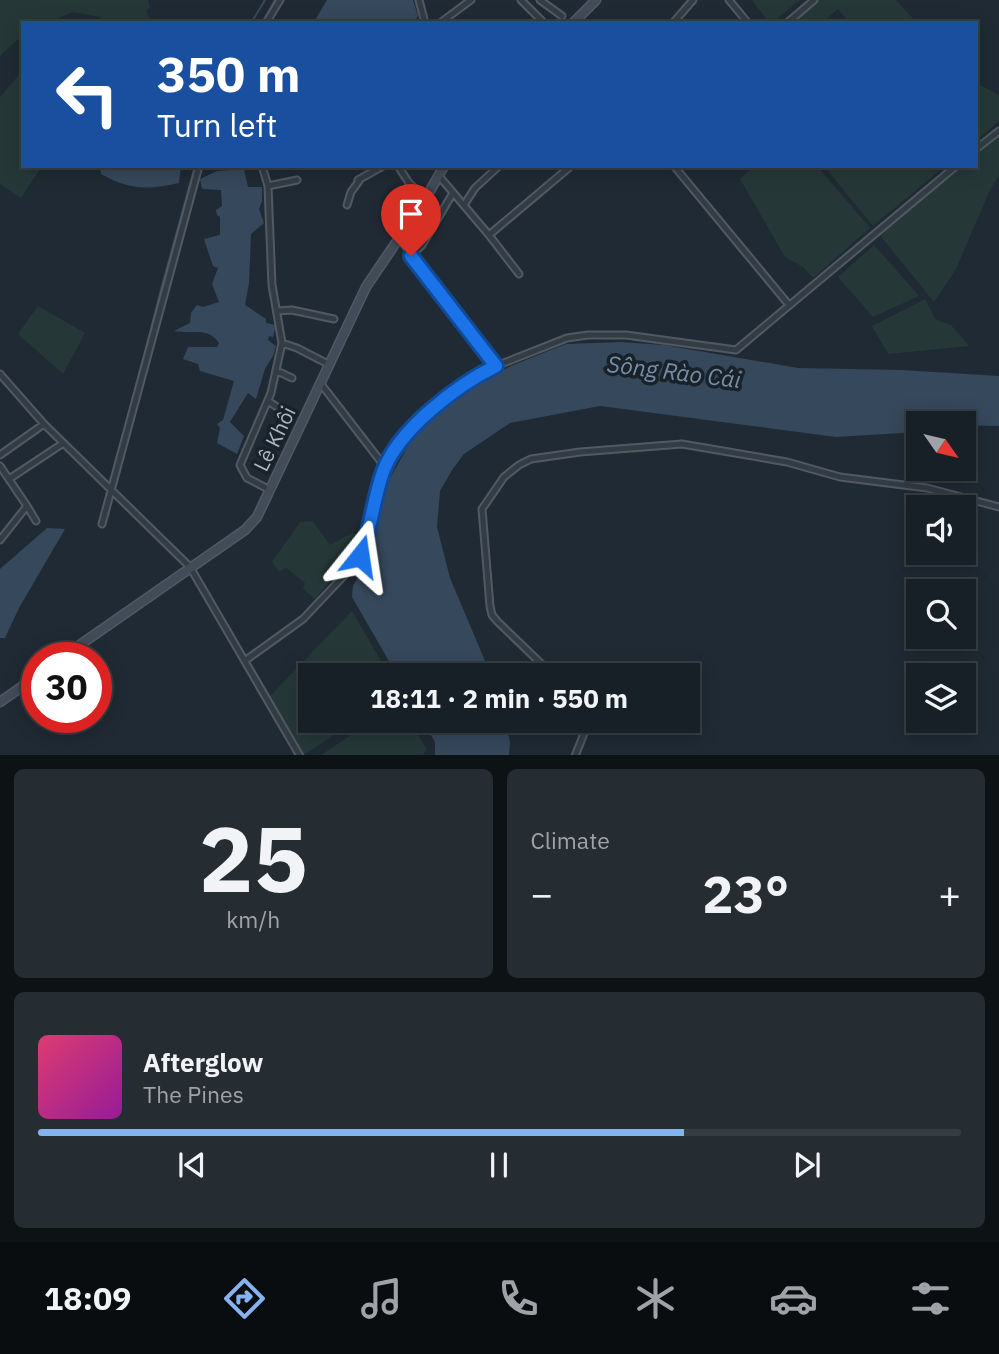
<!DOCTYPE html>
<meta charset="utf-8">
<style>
body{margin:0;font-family:"IBM Plex Sans",sans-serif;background:#252d33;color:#f1f3f6;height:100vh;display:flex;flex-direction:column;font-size:26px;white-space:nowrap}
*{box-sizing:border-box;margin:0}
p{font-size:23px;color:#9fa3a7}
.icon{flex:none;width:38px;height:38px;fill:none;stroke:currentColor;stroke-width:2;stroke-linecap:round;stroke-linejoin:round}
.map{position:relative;height:755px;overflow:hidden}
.details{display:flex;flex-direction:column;gap:14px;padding:14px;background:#0d1215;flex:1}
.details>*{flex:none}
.top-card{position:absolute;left:21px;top:21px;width:957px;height:147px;border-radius:0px;box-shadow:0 4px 18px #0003,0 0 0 2px #363e44;background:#1a4fa0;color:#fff;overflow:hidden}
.needle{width:46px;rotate:124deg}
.tools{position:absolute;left:906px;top:411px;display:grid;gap:14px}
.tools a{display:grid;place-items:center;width:70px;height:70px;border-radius:0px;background:#182027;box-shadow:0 4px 18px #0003,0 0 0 2px #363e44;font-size:35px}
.speed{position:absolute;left:21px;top:642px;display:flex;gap:14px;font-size:35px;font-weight:700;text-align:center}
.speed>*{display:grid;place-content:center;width:91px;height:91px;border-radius:50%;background:#182027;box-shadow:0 4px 18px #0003,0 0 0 2px #363e44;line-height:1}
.speed .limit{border:10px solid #d22;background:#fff;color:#111}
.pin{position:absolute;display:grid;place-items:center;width:60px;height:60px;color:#fff;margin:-72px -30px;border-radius:50% 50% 50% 0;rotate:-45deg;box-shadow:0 0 7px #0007}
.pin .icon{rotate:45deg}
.me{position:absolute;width:77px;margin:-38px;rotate:15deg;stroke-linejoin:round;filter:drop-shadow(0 0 5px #0008)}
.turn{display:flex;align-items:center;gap:24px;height:147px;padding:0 21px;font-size:32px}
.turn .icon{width:91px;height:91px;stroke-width:2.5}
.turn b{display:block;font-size:49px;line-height:60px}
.big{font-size:52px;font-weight:700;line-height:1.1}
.details .widget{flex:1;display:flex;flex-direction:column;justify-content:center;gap:10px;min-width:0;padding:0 24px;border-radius:10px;background:#252d33}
.details .dial{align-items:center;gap:0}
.dial b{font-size:91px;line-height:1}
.song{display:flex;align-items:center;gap:21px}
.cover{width:84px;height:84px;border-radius:10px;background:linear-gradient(135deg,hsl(340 70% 55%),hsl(300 70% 35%))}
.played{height:7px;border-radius:4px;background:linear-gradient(90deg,#84b3f0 70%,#363e44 70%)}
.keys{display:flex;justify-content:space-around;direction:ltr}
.heat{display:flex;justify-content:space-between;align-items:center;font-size:38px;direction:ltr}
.details .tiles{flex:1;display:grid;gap:14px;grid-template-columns:1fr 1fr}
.widget:last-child{grid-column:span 2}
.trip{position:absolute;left:298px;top:663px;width:402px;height:70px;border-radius:0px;background:#182027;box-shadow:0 4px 18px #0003,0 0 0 2px #363e44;font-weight:700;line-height:70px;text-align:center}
.tab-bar{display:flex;height:112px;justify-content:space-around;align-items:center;background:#0a0d10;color:#9fa3a7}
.tab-bar .icon{width:49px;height:49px}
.tab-bar .current{color:#84b3f0}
.tab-bar b{font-size:32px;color:#f1f3f6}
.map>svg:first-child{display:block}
</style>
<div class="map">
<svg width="999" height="756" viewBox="0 0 999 756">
<rect width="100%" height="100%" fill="#202a34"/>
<!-- green -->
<path fill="#253837" d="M0,0h148l2,8 -4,2 6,13c-18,0 -32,-3 -50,-1l-2,-5 -27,-5 -25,11h-25v15l-7,3 -16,15z
M752,0h48l-28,23h-3z
M816,0h80l21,23h-67l-12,-14 -16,14h-21l-5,-6z
M23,70v96h19l-21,32 -21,-14v-87z
M976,83l23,12v26l-22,19z
M999,134v41l-9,15 -34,79 -22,33 -55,-68 84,-68h13l1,-12z
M754,166h63l53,62 -57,50 -10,-11 -18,-10 -45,-78z
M824,166h121l-72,60z
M874,245l45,51 -46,21 -35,-40z
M925,299l11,21 15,5 18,21 -81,8 -16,-28z
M38,306l47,27 -22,41 -45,-40z
M313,521l17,24 22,-12 6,3 -6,18 -37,45 -12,-10 2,-6 -19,-15 -7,4 -7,-10 28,-40z
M352,611l37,64 -79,1v45h45l-51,34 -34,-59z
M372,721h36l19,28 -4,6h-102z"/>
<!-- water -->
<path fill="#36485c" d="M327,0h86l5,16 -4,7h-93l-6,-3z
M100,166h81l-2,17c-31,7 -50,7 -78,-9z
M244,169l4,18h14v14l-3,8 5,14 -13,11 -2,49 -4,22 21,14v4l10,2 -3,12 -4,-1 -1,4 8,6 -3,10 -8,13 -9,30 -8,-6 -18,29 14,14 -7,18 -20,-11 3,-15 -3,-4 6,-4 11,-39 -34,-10 -2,-7 -15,-5 5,-12h29l2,-4c-12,-17 -27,-8 -45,-12l16,-8 1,-10 6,-8 6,2 16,-5 -7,-18 6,-16 -5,-2 -9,-27 16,-4v-18l-3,-2 -1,-5 6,-4 -1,-16 -19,-1 -2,-10 17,-8z
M621,342l43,3 134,23 104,2 97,6v50l-80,-2v8l-83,5 -236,-31 -90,17 -46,31 -12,16 -12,21 -3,36 13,51 41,97h-94l-45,-78 1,-11 14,-27 23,-81 31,-55 45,-32 45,-25 55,-22z
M47,528l18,1 -46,79 -14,30h-5v-69z
M423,721h82l5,21 -1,13h-74v-13z"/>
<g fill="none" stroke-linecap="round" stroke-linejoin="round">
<!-- stream -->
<path stroke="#36485c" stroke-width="2" d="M251,23l14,-23
M262,23l13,-23
M137,385l23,-92 35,-127"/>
<!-- street casing -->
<g stroke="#515963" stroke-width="9">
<path id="street" d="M419,0l6,23
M521,0l23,23
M540,0l22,16
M729,0l19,23
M266,23l14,-23
M440,23l31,-23
M673,23l20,-23
M787,23l27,-23
M976,149l23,-18
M262,166l6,20 4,99 10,58 -11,50 -31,72 7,13 23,12
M398,166l11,17 17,15
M674,166l115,139
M439,176l50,59 30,39
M358,180l25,-14
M268,186l29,-6
M347,205l4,-13 8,-11
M464,205l11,-17 24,-22
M489,235l82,-69
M411,256l11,-11 31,-52
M277,311l15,-1 42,9
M282,343l15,5 33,17
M496,366l71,-28 21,-3h38l110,15 220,-184
M277,371l15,7
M0,374l44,50 -44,31
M268,401l12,8
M44,424l146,143 110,189
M0,466l27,40 -27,34
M385,467c30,-45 62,-77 111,-101l-97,-128
M9,479l53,-35
M27,506l9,15
M102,524l97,-358
M246,660l57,-41 53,-56 7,-16 22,-80 -64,-83
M554,676l-56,-54 -6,-7 -2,-9 -8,-97 22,-32 15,-12 12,-6 49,-7 102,-8 105,18 53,15 87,11 72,19
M575,756l14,-35"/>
</g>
<!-- secondary casing -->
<g stroke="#515963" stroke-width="11">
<path id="secondary" d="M573,23l23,-23
M61,658l184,-128 12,-13 109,-230 60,-89 18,-32
M0,702l37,-26"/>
</g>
<!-- street -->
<use href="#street" stroke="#333c45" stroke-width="5"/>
<!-- secondary -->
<use href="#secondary" stroke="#424b58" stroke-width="8"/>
</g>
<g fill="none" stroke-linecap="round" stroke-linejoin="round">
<!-- route casing -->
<g stroke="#114b97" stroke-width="18">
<path id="route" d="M360,556c11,-26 13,-56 23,-84 15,-42 74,-87 113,-106l-85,-110"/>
</g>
<!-- route -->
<use href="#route" stroke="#1a73e8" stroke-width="12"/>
</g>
<g text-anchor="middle" stroke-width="7" stroke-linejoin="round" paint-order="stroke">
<!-- street labels -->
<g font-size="21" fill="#adb6c2" stroke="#192129">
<text transform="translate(275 439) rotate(-64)" y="7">Lê Khôi</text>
</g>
<!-- water labels -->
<g font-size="23" font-style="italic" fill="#778ea9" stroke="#192129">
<text transform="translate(674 372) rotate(7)" y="8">Sông Rào Cái</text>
</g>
</g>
</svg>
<div class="tools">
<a><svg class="needle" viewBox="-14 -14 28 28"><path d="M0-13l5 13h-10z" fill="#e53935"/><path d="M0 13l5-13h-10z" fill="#9fa3a7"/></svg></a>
<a><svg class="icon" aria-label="sound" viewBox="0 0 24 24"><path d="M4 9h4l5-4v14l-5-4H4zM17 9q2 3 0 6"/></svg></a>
<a><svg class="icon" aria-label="search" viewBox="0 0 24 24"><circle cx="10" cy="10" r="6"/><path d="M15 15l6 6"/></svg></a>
<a><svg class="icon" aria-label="layers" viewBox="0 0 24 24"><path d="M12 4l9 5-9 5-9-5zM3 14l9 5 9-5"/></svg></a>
</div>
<div class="speed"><div class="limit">30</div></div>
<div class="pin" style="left:411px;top:256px;background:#d93025"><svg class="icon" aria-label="arrive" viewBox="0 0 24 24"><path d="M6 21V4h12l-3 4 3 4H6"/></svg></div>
<svg class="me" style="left:360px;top:556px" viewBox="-20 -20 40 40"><path d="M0-17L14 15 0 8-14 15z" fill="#1a73e8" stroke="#fff" stroke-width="4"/></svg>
<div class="trip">18:11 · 2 min · 550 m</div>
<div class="top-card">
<div class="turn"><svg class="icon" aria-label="left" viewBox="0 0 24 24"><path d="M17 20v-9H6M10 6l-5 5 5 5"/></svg><div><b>350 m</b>Turn left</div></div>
</div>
</div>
<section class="details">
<div class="tiles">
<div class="widget dial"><b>25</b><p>km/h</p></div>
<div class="widget"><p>Climate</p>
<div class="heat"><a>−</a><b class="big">23°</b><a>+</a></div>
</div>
<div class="widget">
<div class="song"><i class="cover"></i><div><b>Afterglow</b><p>The Pines</p></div></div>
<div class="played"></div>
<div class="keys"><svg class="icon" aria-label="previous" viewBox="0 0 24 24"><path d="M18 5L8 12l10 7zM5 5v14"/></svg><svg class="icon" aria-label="pause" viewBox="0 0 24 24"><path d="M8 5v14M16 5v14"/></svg><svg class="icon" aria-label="next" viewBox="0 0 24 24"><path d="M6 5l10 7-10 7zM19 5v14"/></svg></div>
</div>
</div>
</section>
<nav class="tab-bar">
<b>18:09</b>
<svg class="icon current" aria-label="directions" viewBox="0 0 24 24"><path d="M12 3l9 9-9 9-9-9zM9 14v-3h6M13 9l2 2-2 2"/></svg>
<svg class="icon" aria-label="music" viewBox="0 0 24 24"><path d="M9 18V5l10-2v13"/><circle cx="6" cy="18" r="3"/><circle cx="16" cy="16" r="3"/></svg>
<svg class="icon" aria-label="phone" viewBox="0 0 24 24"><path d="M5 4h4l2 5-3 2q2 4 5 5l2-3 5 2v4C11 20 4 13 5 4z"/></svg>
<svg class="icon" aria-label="climate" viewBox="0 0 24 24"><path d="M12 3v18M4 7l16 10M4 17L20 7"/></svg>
<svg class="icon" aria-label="car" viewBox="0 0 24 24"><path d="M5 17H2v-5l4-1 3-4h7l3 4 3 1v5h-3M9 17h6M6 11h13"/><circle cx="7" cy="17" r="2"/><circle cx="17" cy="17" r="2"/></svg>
<svg class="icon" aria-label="filters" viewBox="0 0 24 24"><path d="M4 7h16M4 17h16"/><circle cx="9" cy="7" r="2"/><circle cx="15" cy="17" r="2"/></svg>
</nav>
